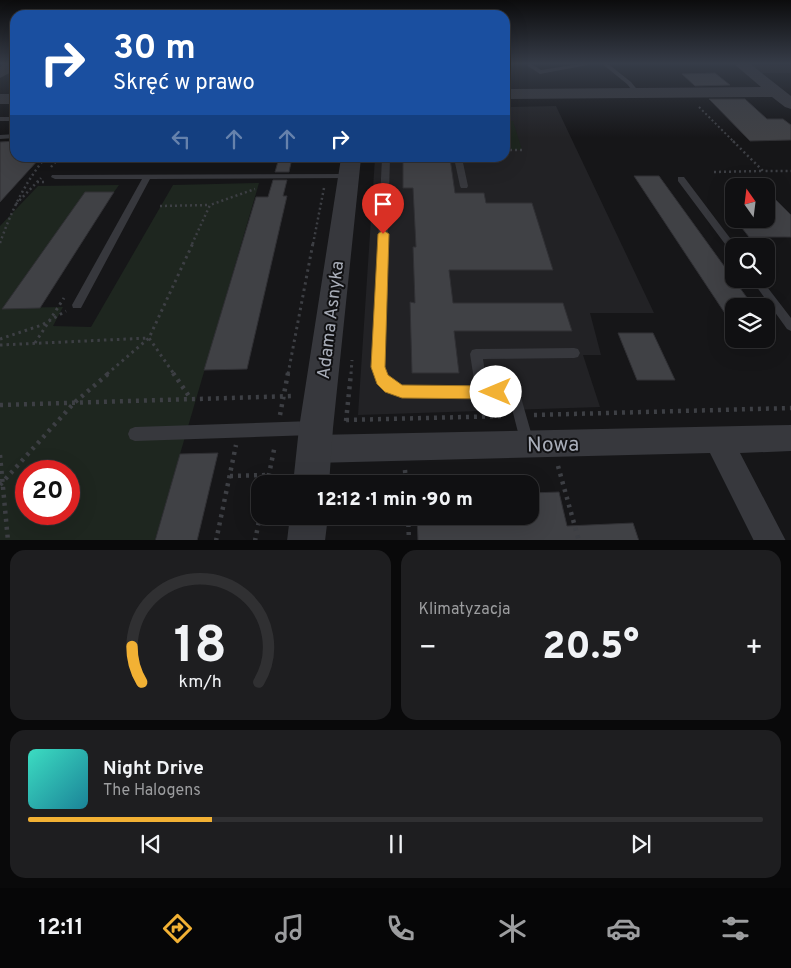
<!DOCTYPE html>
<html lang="pl">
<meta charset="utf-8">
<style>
body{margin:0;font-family:Overpass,sans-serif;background:#1e1e20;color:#f1f3f6;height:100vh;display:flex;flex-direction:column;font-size:19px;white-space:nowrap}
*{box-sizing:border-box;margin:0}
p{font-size:16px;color:#9c9d9f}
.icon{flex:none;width:28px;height:28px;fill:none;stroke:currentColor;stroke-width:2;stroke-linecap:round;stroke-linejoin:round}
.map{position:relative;height:540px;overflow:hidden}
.sheet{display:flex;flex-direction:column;gap:10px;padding:10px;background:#09090a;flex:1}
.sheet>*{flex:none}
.banner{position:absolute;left:10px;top:10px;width:500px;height:152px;border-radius:15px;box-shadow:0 5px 20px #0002,0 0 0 1px #303032;background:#1a4fa0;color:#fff;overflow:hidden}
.needle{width:32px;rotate:346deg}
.fabs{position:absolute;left:725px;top:178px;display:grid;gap:10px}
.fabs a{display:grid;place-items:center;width:50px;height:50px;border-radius:10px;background:#101012;box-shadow:0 5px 20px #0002,0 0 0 1px #303032;font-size:25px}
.speed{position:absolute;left:15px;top:460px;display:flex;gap:10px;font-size:25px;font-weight:700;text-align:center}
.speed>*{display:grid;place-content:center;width:65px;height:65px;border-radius:50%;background:#101012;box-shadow:0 5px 20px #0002,0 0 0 1px #303032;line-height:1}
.speed .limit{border:8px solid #d22;background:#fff;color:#111}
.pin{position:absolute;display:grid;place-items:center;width:42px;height:42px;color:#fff;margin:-51px -21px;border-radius:50% 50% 50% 0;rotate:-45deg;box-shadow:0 0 5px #0007}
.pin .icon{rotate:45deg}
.me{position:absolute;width:55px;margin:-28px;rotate:270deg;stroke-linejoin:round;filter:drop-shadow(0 0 4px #0008)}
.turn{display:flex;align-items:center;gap:18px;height:105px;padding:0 20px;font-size:22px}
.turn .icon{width:65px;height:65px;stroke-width:2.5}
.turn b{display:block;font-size:35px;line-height:42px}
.lanes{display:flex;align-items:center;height:48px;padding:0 20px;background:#0003;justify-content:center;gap:25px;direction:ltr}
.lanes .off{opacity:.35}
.big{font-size:38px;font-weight:800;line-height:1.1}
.sheet .card{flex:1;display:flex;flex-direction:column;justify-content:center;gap:8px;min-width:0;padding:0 18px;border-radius:15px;background:#1e1e20}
.sheet .dial{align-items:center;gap:0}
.dial svg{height:130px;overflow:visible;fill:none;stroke:#303032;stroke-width:7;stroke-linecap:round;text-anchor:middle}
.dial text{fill:#f1f3f6;stroke:none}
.song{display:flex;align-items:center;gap:15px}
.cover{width:60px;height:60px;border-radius:8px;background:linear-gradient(135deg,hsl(170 70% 55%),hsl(190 70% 35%))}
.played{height:5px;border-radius:2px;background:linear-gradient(90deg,#f2b134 25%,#303032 25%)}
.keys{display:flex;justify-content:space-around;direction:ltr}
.heat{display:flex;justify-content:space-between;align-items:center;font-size:28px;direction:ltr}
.sheet .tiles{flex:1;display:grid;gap:10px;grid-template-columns:1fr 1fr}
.card:last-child{grid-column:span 2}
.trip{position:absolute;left:251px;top:475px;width:288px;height:50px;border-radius:15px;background:#101012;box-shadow:0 5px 20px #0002,0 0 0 1px #303032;font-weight:800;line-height:50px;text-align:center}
.dock{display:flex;height:80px;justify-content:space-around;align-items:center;background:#060607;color:#9c9d9f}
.dock .icon{width:35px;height:35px}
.dock .on{color:#f2b134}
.dock b{font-size:22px;color:#f1f3f6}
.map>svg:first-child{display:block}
</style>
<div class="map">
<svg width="791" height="541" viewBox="0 0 791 541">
<rect width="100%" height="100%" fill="#161618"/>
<!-- built -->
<path fill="#222225" d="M744,63h47v10h-35z
M556,106l98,207h-64l11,42h-18l17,52 -242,8 17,-257h130v-51z"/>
<!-- green -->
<path fill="#1e261f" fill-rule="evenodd" d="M505,121h8l9,29 -17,-1z
M259,183l-104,357h-155v-314l38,-40 81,-1 -5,7 -29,1 -82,115 60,-1 -10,19 38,1 82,-142zM26,471h43v43h-43z"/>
<!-- building -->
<path fill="#404145" stroke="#303034" d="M715,73l15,12 -35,1 -13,-12z
M709,99h36l22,20h16l8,6v15l-41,1z
M15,141v17h25l-40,44v-60z
M279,158h13l-3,14h-14z
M403,158h47l5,35h29l2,10h46l21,67h-104l4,33h110l9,28h-118l5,42h-47l-2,-71 5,1 -2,-56h3l-3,-59h-10z
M634,176h25l94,130h-19v21z
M273,180h14l-4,16h4l-40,173 -43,1 52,-173h12z
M766,190l25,25v22h-42l-14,-18h31z
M85,192h29l-74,116 -38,1z
M618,333h35l22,47h-38z
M218,453l-21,88h-42l25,-87z
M559,492l8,34 66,-3 6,18h-221l-1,-25h113v-23z"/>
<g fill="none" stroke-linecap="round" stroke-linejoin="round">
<!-- path-far3 -->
<path stroke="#3d3f44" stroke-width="2" stroke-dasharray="2 2.5" stroke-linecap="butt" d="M699,107l36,36"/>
<!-- path-far2 -->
<path stroke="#3d3f44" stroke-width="2.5" stroke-dasharray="2 3" stroke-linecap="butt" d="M733,141l30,30h28
M505,150h17
M51,167l8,-9
M714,172l48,-1
M37,182h7
M16,204l25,-26
M160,206l50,-1
M0,243c11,-31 24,-59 45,-85
M192,244l18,-39 45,-16
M313,244l11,-56"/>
<!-- path-far1 -->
<path stroke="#3d3f44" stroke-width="3" stroke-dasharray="2.5 4" stroke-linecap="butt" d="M0,339l42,-14 24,-14
M35,343l29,-45
M0,345l149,-7 25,36
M107,374l42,-36 44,-95
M288,374l25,-131
M351,374l1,-14"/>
<!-- path -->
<path stroke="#3d3f44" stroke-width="4.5" stroke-dasharray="3 5" stroke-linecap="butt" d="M173,373l18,26
M0,405l294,-9
M280,415l8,-42
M534,415l257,-7
M346,420l159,-4
M346,421l5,-48
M0,455l8,86
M558,466l21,75
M405,470l1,14
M230,476l38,-1
M267,484l8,-39
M0,485l74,-82 35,-30
M408,516l1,25
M216,541l20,-96
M255,541l5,-25"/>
<!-- service -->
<path fill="#37383d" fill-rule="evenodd" d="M530,63l11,7 45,-7h12l-58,11 -12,-8 -1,-1z
M601,63h6l24,19 9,11 -1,1h-4l-8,-10z
M0,117h15v4h-15z
M15,134v4l-15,1v-4z
M382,158h8l-6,209c4,9 10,15 19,19h72l-5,-32 2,-4 4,-1 98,-1 4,1 2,4 -2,4 -4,1 -91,1 4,27h22l11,8 14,49 -2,5 -5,2 -5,-2 -12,-47 -3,-3h-105l-20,-12 -10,-19z
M454,158h8l6,28 -1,2h-6l-1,-2z
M348,174h3v4l-201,1 -69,129h-8l-1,-3 70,-126h-87l-4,-2 1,-2z
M678,177h6l52,69h-2v7l-3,-1 -53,-71z
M751,279h10l30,39v13l-4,-2z
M312,421l5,2 2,5 -2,5 -5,2 -177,6 -5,-2 -2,-5 2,-5 5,-2z"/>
<!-- minor -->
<path fill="#37383d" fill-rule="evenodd" d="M791,425v26l-51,2 46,88h-32l-44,-88 -396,10 -10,-4 -4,-10 4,-10 10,-4z"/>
<!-- tertiary -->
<path fill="#37383d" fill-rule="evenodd" d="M6,63h9v7l-15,8v-11z
M733,63h16l42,33v13l-6,-2 -13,-10 -267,2v-10l256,-2z
M0,94h15v10h-15z
M341,158h20l-28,270 -4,56h-36l6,-56z
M290,516h38l-3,25h-38z"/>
</g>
<!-- sky -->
<linearGradient id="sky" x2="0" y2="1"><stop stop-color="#0c0c0d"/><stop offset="0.46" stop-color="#363c48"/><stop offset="1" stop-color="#363c48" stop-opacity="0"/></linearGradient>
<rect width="791" height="138" fill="url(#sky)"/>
<!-- route -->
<path fill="#f2b134" stroke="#9d7322" d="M383,230l6,4 -4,133 3,8 14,10 94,1 5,1 2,5 -2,5 -5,2 -94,-1 -17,-6 -8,-8 -6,-17 7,-133z"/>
<g text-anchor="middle" stroke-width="4" stroke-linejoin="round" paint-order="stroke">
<!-- street labels -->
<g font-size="18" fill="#a8adb8" stroke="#111113">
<text transform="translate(330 320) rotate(-83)" y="6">Adama Asnyka</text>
</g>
<!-- near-street labels -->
<g font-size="21" fill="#a8adb8" stroke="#111113">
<text transform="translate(553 444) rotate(-1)" y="7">Nowa</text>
</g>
</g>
</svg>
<div class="fabs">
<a><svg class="needle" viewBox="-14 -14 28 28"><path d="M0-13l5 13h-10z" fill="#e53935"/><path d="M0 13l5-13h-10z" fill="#9c9d9f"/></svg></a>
<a><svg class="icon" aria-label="search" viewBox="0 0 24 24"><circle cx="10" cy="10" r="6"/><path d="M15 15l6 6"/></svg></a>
<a><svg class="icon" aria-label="layers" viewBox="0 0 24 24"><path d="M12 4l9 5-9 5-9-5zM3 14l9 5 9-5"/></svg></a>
</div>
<div class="speed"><div class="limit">20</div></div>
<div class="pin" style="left:383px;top:234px;background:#d93025"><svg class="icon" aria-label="arrive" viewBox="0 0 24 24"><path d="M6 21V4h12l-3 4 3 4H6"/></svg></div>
<svg class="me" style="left:496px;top:392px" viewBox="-20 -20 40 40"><circle r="19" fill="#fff"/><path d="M0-13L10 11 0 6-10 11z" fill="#f2b134"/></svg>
<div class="trip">12:12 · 1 min · 90 m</div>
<div class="banner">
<div class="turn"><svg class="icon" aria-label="right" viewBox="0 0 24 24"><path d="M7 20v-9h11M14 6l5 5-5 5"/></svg><div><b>30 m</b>Skręć w prawo</div></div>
<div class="lanes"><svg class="icon off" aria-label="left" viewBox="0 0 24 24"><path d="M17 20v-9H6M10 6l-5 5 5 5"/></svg><svg class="icon off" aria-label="ahead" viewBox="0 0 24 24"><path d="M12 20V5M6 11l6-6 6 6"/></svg><svg class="icon off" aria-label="ahead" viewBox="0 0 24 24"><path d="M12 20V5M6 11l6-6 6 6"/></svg><svg class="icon" aria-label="right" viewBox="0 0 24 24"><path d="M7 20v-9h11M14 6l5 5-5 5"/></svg></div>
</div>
</div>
<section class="sheet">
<div class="tiles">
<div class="card dial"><svg viewBox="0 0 100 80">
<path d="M14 69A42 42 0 1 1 86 69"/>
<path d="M14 69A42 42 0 0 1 8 47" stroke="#f2b134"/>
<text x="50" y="56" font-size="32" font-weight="700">18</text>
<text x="50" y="72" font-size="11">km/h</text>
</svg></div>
<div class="card"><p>Klimatyzacja</p>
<div class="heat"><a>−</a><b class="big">20.5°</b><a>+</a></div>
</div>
<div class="card">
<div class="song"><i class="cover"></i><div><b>Night Drive</b><p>The Halogens</p></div></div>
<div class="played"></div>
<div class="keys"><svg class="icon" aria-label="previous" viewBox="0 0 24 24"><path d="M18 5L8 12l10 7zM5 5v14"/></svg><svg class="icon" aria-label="pause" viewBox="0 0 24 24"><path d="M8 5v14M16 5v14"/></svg><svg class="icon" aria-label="next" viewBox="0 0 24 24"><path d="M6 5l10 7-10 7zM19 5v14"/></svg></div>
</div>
</div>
</section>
<nav class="dock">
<b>12:11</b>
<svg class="icon on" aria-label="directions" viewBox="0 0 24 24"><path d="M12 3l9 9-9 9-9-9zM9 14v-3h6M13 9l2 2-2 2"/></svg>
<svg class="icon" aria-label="music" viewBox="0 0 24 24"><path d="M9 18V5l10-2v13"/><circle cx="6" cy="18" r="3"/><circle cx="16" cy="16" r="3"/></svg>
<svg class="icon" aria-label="phone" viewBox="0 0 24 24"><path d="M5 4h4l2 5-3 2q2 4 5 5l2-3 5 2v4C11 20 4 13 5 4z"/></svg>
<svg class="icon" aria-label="climate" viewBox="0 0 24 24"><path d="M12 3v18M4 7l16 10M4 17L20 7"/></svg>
<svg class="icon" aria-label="car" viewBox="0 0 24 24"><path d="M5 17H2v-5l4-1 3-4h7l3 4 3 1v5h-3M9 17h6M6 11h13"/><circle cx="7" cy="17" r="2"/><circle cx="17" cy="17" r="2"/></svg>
<svg class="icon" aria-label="filters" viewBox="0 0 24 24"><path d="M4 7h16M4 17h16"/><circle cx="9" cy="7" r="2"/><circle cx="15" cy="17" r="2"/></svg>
</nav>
